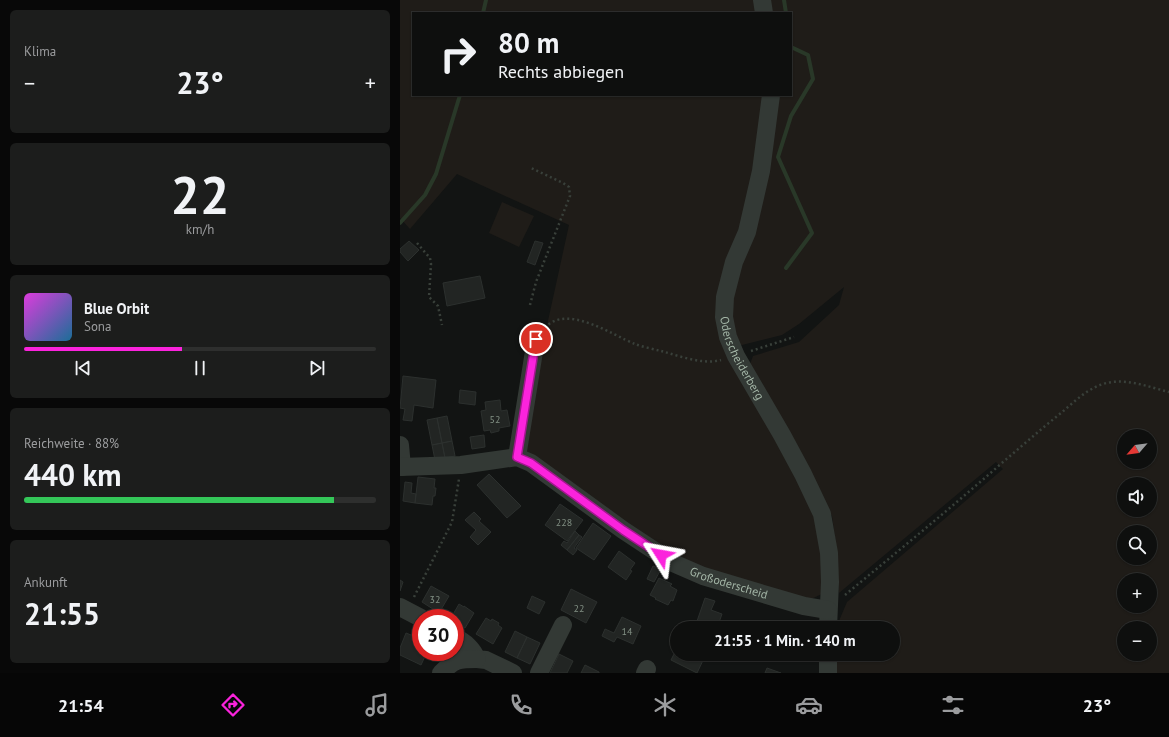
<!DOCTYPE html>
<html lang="de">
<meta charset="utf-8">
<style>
body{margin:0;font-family:"PT Sans",sans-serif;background:#1c1d1c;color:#f1f3f6;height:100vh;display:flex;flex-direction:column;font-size:15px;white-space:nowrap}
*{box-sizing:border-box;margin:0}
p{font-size:13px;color:#9b9c9e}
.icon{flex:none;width:22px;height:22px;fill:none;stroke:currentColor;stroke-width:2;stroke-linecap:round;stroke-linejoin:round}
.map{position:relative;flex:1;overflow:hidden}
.sheet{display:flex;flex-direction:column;gap:10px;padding:10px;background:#080808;width:400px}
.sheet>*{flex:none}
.top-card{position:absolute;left:12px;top:12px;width:380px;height:84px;border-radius:0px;box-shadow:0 1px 3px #0004,0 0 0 1px #2e2f2e;background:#0e0f0e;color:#f1f3f6;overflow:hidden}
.needle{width:26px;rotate:242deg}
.fabs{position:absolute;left:717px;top:429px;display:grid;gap:8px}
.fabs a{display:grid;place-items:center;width:40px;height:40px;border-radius:50%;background:#0e0f0e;box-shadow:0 1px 3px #0004,0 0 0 1px #2e2f2e;font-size:20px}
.speed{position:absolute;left:12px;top:609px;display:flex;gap:8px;font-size:20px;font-weight:700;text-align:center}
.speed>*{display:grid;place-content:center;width:52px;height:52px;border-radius:50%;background:#0e0f0e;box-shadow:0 1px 3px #0004,0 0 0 1px #2e2f2e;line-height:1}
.speed .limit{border:6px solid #d22;background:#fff;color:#111}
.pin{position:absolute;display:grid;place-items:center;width:34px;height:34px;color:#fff;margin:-17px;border:2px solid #fff;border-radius:50%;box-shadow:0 1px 4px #0007}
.me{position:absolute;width:44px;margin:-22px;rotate:304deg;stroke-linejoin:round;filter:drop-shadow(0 0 3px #0008)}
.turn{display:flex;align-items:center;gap:14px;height:84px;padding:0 20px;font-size:18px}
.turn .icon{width:52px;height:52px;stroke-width:2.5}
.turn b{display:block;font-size:28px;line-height:34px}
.big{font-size:30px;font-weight:700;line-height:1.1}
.sheet .tile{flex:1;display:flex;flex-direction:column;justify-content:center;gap:6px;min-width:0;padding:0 14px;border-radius:6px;background:#1c1d1c}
.sheet .dial{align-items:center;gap:0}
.dial b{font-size:52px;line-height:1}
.song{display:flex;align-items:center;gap:12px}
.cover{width:48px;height:48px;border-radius:6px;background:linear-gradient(135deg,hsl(300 70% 55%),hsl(200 70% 35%))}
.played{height:4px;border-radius:2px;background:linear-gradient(90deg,#fb23dc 45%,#2e2f2e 45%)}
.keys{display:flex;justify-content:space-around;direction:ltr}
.heat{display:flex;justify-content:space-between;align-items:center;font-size:22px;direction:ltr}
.charge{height:6px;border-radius:3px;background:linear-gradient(90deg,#34c759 88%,#2e2f2e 0)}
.trip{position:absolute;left:270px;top:621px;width:230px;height:40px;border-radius:20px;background:#0e0f0e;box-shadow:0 1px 3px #0004,0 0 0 1px #2e2f2e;font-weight:700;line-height:40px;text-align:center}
.tabs{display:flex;height:64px;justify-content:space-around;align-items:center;background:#060606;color:#9b9c9e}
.tabs .icon{width:28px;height:28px}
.tabs .on{color:#fb23dc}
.tabs b{font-size:18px;color:#f1f3f6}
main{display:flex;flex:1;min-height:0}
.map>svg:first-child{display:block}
</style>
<main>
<section class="sheet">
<div class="tile"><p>Klima</p>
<div class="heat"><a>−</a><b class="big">23°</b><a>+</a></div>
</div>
<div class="tile dial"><b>22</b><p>km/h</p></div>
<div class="tile">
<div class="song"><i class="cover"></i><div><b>Blue Orbit</b><p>Sona</p></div></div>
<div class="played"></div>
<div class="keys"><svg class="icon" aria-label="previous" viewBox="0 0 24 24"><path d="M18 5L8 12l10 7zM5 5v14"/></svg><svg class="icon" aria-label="pause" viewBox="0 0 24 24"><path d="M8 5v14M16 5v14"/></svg><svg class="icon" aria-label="next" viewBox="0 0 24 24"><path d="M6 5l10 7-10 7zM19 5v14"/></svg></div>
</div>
<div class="tile"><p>Reichweite · 88%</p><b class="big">440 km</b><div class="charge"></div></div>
<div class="tile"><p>Ankunft</p><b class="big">21:55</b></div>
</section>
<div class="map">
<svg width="769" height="673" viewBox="0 0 769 673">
<rect width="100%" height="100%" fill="#121413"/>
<!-- green -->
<path fill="#1f1c18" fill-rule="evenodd" d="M0,0h769v673h-333v-19h57v-26h-57l11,-26 156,-133 -7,-7 -157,131 -2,-41 -5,-36 -82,-152 3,-8 46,-14 40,-37 5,-18 -45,37 -17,11 -56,14 91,166 7,78 -15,7 -134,-40 -150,-109 5,-48 39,-178 -112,-51 -47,55 -10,-11zM13,13h378v82h-378zM724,436h26v26h-26zM724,484h26v26h-26zM724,532h26v26h-26zM724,580h26v26h-26zM724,628h26v26h-26z
M102,202l32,14 -15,31 -30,-14z"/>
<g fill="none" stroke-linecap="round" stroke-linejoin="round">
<!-- stream -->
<path stroke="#293828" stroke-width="4" d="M384,0l2,13
M83,13l3,-13
M0,223l25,-28 11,-21 24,-79
M386,268l26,-35 -34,-76 13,-41 22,-37 -5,-24 -17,-8"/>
</g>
<!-- building -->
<path fill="#222523" stroke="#2c302e" d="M9,241l10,9 -11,11 -8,-9v-3z
M135,241l8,2 -8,22 -8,-3z
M80,276l5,22 -38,8 -4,-23z
M3,376l33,4 -3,28 -19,-3 -2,16 -9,-1 2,-11 -5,-1z
M60,390l16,2 -1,13 -16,-2z
M100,400l1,11 6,-1 3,16 -11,2v3l-8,2 -1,-3 -6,1 -3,-20 5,-1 -1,-8z
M47,416l5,25 -10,2 -5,-25z
M37,418l5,25 -10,2 -5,-25z
M84,435l1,12 -13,2 -2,-12z
M52,441l3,15 -10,2 -3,-15z
M42,443l3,15 -10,2 -3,-15z
M89,474l32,32 -14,12 -30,-33z
M18,477l17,2 -1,9h2l-1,8h-2l-1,9 -17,-2z
M5,482l7,1 -1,10 5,1 -1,9 -12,-2z
M160,504l23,16 -16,21 -22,-16z
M74,512l7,7 -2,2 12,11 -13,13 -8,-8 6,-7 -11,-10z
M193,523l18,13 -17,24 -18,-12z
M175,531l4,4 -12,15 -6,-5 3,-4 3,2z
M179,535l3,2 -8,11 3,2 -4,5 -6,-5z
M219,551l16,12 -5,7 2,1 -6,9 -18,-13z
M253,566l8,3 -7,13 -7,-3z
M259,578l13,6 -2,2 7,4 -4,11 -2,-1 -3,5 -13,-6 1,-1 -6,-3z
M0,580l3,2 -3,9z
M31,586l18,10 -10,17 -17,-11z
M171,589l26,13 -11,21 -25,-13z
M132,596l13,6 -6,12 -12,-6z
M305,598l10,3 -4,9 11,4 -5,14 -22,-1z
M59,604l5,3v-1l10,7 -9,15 -10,-4v-6h-4z
M222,617l19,9 -8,18 -16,-7 -3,5 -12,-6 3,-7 9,4z
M86,618l5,3 1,-2 7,4 -1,2 4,3 -9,16 -17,-10z
M354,624l11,4h-13z
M115,631l12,6 -10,21 -12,-6z
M6,633l10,4 -1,2 5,2 1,11h6l-6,13 -21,-10v-7z
M127,637l13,6 -10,21 -13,-6z
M277,648v6h29l-9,19 -26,-13z
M159,654l14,7 -6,12h-17z
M185,665l14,7v1h-18z
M367,668l14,5h-16z"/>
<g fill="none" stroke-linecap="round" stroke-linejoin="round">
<!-- path -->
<path stroke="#39403a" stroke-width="2.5" stroke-dasharray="2 3" stroke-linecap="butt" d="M17,243l13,15 1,6 -2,33 9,9 4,19
M130,305l6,-23 34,-86 -1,-9 -6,-4 -32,-15
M145,328c21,-25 67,7 90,16 8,3 18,5 26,7 19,5 41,14 60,9
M351,351l43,-14
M445,595c53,-44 106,-87 158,-133 19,-16 38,-33 58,-49 13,-11 26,-24 42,-29 21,-7 46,3 66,8
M14,597l38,-75 7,-43"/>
<!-- minor -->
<g stroke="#333935" stroke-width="18">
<path d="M362,0l2,13"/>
<path id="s1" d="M371,95l-10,76 -14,61 -13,30 -9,35 -1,20 4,20 8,19 46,79 21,39 19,40 7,39 1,29 -2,46"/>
<path d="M0,445l2,22"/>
<path d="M117,457l19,-118"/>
<path id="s2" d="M0,467l61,-2 56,-8 14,6 92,67 50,33 30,13 101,30 24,4"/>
<path d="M0,607l21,11"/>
<path d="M55,637c11,6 17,11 22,22l9,1 27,13"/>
<path d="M428,654v19"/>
<path d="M41,673c14,-14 17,-14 36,-14"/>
<path d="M139,673l24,-48"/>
<path d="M245,673l2,-4"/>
</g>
</g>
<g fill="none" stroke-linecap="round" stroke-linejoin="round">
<!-- route casing -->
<g stroke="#a3178f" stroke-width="10">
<path id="route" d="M136,339l-19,118 14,6 92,67 38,25"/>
</g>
<!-- route -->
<use href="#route" stroke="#fb23dc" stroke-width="7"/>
</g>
<g text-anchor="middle" stroke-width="4" stroke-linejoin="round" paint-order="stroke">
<!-- number labels -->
<g font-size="10" fill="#839185">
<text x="95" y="423">52</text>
<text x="164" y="526">228</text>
<text x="35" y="603">32</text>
<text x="179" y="612">22</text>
<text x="227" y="635">14</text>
</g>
<!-- street labels -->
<g font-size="12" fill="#a3b5a6" stroke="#0d0f0e">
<text dy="4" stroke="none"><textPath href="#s1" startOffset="273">Oderscheiderberg</textPath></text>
<text dy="4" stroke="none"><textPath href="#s2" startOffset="366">Großoderscheid</textPath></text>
</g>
</g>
</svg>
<div class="fabs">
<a><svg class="needle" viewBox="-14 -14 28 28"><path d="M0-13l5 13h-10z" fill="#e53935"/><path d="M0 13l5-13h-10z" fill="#9b9c9e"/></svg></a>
<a><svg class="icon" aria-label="sound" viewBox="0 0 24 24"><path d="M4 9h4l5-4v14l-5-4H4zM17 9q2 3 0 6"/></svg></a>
<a><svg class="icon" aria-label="search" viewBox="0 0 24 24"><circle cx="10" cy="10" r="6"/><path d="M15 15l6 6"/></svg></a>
<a>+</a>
<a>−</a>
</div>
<div class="speed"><div class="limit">30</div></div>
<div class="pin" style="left:136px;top:339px;background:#d93025"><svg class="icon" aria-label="arrive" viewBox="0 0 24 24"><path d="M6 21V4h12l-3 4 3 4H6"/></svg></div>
<svg class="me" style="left:261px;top:555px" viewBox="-20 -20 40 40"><path d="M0-17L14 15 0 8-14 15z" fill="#fb23dc" stroke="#fff" stroke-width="4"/></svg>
<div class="trip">21:55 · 1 Min. · 140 m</div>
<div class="top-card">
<div class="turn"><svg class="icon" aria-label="right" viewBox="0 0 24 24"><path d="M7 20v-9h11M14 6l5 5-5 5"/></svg><div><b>80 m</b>Rechts abbiegen</div></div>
</div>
</div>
</main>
<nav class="tabs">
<b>21:54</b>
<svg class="icon on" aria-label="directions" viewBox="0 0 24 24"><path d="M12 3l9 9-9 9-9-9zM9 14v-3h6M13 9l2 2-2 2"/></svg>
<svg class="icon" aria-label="music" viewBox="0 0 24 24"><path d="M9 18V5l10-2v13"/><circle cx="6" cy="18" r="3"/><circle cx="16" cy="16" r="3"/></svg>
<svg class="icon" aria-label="phone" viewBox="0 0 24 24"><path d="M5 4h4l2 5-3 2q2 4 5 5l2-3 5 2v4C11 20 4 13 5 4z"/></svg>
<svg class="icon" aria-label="climate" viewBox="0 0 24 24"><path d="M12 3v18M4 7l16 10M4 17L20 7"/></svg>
<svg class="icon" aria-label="car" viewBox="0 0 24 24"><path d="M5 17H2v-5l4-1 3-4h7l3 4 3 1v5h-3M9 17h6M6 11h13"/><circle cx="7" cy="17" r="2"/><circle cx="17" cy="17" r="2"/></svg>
<svg class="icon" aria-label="filters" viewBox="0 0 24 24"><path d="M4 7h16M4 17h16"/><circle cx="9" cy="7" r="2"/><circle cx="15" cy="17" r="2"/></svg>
<b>23°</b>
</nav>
